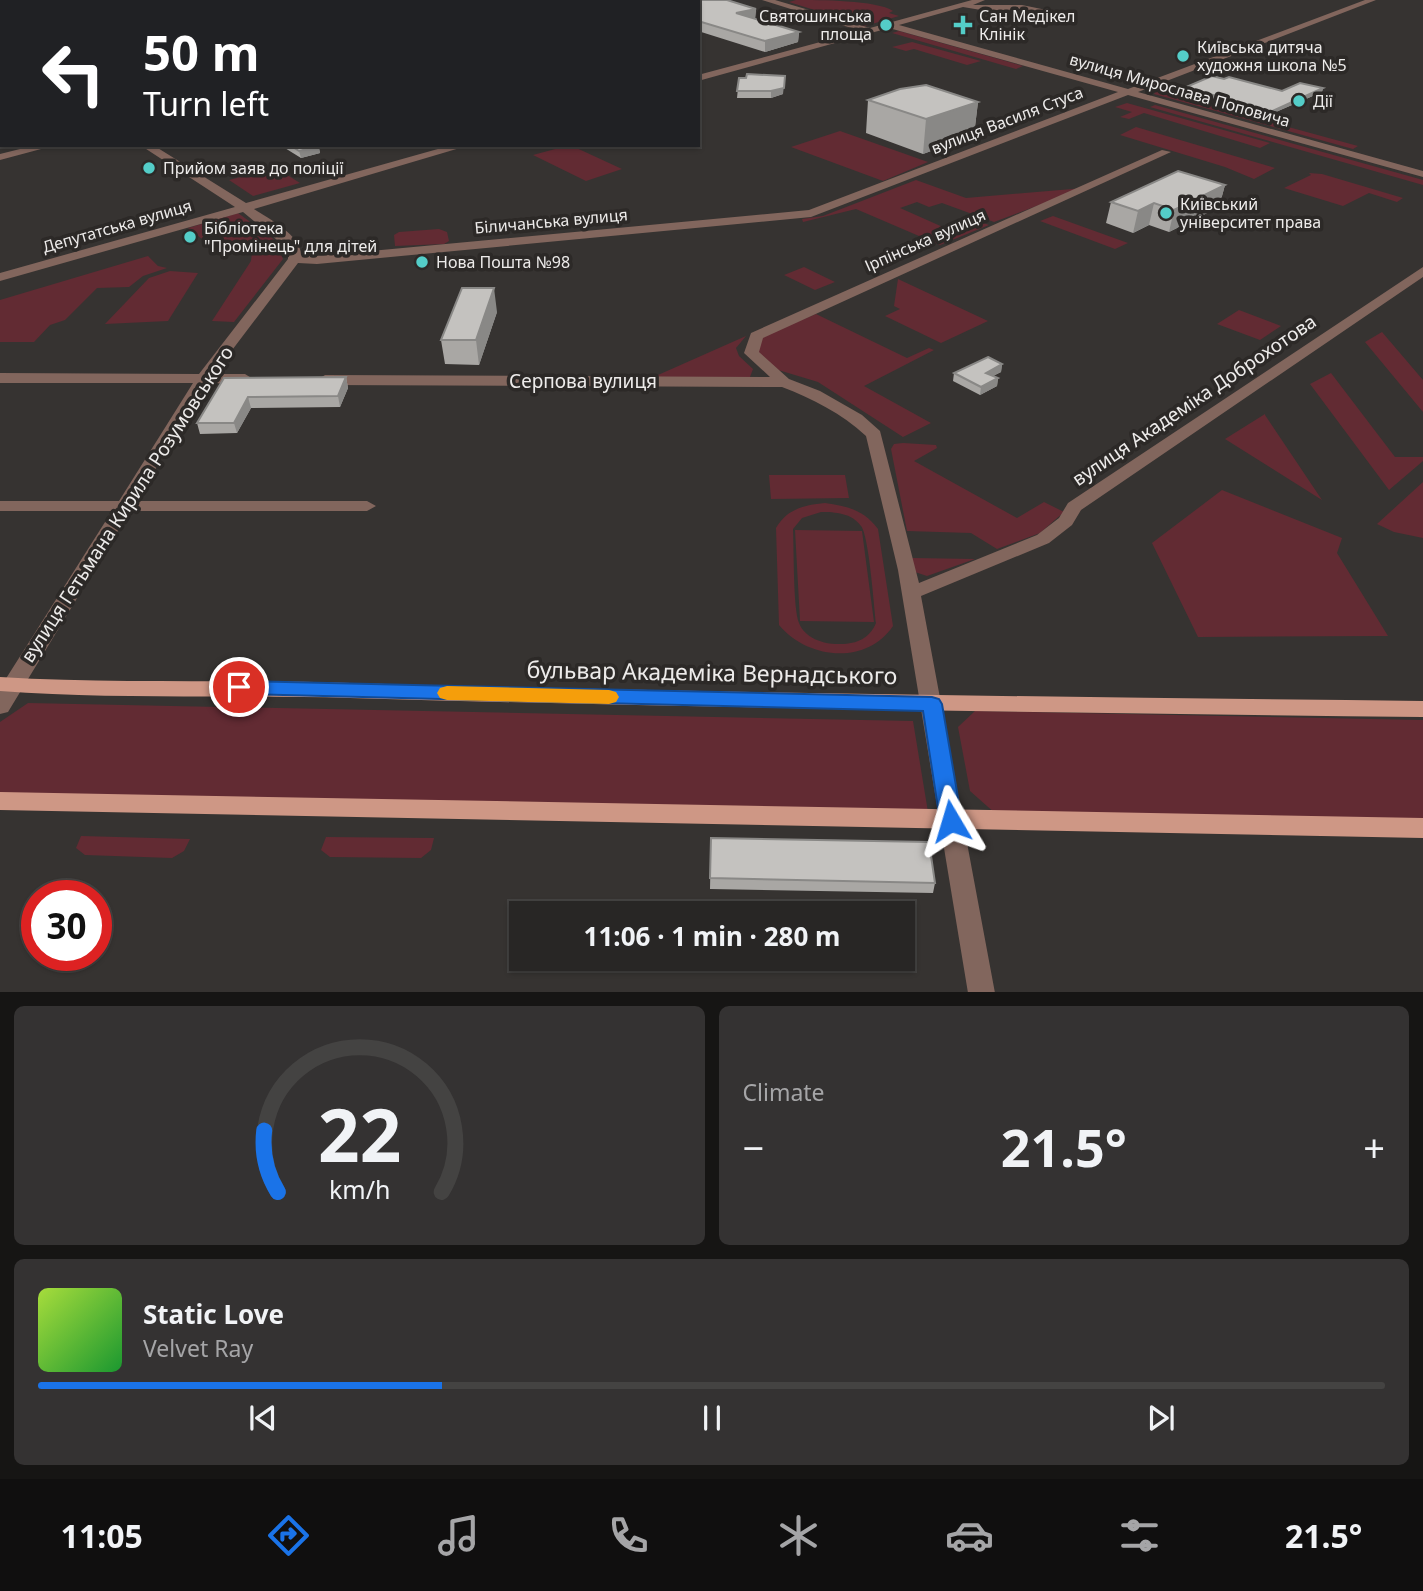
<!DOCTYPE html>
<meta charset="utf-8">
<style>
body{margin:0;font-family:"Noto Sans",sans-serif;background:#343232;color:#f1f3f6;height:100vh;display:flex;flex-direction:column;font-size:26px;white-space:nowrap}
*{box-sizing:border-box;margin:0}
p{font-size:23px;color:#a5a5a7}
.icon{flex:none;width:38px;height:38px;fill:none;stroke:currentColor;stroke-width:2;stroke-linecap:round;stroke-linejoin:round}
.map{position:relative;height:992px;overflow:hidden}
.drawer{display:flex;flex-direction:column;gap:14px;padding:14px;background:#161514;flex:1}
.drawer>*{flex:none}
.guide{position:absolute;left:0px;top:0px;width:700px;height:147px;box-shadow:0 2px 5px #0004,0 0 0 2px #444342;background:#202124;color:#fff;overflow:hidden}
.speed{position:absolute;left:21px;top:880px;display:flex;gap:14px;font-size:35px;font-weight:700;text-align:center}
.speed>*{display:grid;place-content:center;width:91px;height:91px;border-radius:50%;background:#282625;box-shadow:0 2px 5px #0004,0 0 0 2px #444342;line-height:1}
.speed .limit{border:10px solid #d22;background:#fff;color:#111}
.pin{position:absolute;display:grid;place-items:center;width:60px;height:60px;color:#fff;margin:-30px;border:4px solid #fff;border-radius:50%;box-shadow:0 2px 7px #0007}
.me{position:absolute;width:77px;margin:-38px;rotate:353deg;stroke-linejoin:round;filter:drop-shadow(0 0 5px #0008)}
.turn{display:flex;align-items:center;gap:24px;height:147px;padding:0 28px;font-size:32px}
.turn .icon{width:91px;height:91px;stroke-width:2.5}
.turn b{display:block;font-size:49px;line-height:60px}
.big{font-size:52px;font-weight:700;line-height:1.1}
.drawer .tile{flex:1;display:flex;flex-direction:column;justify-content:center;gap:10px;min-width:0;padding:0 24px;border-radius:10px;background:#343232}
.drawer .dial{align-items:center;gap:0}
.dial svg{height:182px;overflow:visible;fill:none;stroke:#444342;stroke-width:7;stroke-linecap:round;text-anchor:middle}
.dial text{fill:#f1f3f6;stroke:none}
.song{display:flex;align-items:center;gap:21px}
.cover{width:84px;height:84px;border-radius:10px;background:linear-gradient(135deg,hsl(80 70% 55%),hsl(130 70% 35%))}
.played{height:7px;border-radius:4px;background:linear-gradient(90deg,#1a73e8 30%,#444342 30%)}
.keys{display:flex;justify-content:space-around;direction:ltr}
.heat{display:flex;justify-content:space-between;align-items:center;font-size:38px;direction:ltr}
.drawer .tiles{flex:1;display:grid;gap:14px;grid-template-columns:1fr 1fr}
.tile:last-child{grid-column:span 2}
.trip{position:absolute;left:509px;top:901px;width:406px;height:70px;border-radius:0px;background:#282625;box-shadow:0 2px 5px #0004,0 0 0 2px #444342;font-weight:700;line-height:70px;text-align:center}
.dock{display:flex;height:112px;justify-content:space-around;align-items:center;background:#100f0f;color:#a5a5a7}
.dock .icon{width:49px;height:49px}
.dock .selected{color:#1a73e8}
.dock b{font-size:32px;color:#f1f3f6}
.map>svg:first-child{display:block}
</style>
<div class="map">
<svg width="1423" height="993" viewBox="0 0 1423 993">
<rect width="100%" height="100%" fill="#363331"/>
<!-- green -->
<path fill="#622b33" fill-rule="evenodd" d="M796,0c23,0 81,0 97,11l-4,2 10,3 -34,10 -76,-24z
M899,31l124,35 -7,3 -124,-36z
M912,42l69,19 -14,4 -53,-16 -8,2 -14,-4z
M1156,91l202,55 -5,3 -199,-55z
M1127,103l143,40 -10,5 -116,-35 -15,6 -9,-2 12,-5 -17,-5z
M1155,105l268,75v5l-273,-78z
M1136,127l139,41 -21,11 -29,-12 -105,-32z
M840,131l88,31 -45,19 -92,-34z
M570,145l52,24 -36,12 -53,-26z
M276,168l24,15 -47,13 -24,-16z
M1309,173l13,1 81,24 -6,4 -28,-9 -26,13 -59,-18 27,-13z
M916,180l50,18 118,-10 -90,34 -52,-19 -13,4 -12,-5 -17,6 54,24 17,-7 -10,-5 8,-3 20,8 -49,20 -84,-36 -53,13 -1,-3 21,-3z
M238,213l38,28 7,18 -49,63 -22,-1 39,-60 1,-9 -11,-10 -14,3 -13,-10 -12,4 -14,-11z
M1053,216l75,27 -13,6 -75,-28z
M439,229l8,3 2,9 -5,3 -49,2 -1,-11 5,-3z
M148,256l10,10 9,2 -24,8 -14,11 -32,1 -32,32 -15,5 -16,17h-34v-42z
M804,267l31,15 -20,8 -31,-15z
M170,271l28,2 -30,48 -63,3 44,-46z
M898,279l90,42 -47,22 -56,-27 15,-7 -6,-3z
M1239,310l42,16 -21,14 -43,-16z
M816,314l91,44 22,-10 5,2 -70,36 67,37 -28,14 -85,-55 -43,-13 -17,-14 2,-18z
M1382,332l41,48v32l-58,-70z
M746,336l-10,12 3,8 14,13 -3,8 -101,2z
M1331,373l64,84h28v4l-34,29 -79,-106z
M1265,414v1l57,85 -97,-61z
M903,443l33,2 1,3 -23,13 103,57 27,-16 20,10 -24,21 -43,16 -26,-16 -64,-2 -16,-82 3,-5z
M769,475h76l4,23 -78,1z
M1423,482v56l-29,-6 -17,-8z
M1222,490l120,48 -5,15 51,83 -190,1 -46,-94z
M825,503c22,3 39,7 53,26l15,97c-27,40 -86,33 -114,-1l-3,-97c11,-19 28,-23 49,-25zM821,512c14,0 31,1 40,14 8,10 13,80 15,97 -6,15 -19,21 -35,21 -15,1 -36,-5 -42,-21 -6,-14 -5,-74 -6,-94l9,-11z
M795,530l67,1 12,91 -74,-1z
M912,558l63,1 -48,17 -12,-4z
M28,703l885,18 15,91 -928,-19v-71z
M975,711l448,9v99l-427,-5 -26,-23 -12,-64z
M81,836l109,3 -6,12 -12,7 -87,-3 -9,-7z
M326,837l108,1 -3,12 -10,8 -91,-1 -9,-7z"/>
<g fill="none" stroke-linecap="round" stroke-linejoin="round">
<!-- minor -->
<path fill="#82665d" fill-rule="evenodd" d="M265,0h15l-17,2z
M762,0h13l95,28 102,-28h13l-12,5h49l44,9 3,4 -47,-9 -35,2 -24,-4 -64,18 229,64 237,-89h11l-238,92 285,79v6l-295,-82 -317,122 -494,47 -19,-1 -84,111h31l8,5 -8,5 -37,-1 -72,118h231l9,5 -9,5h-237l-122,201 -8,2v-26l112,-177h-112v-10h119l74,-118h-193v-10l199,1 89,-115v-10l-45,-37 -243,69v-8l235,-66 -95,-62h13l93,58 206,-58h18l-216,64c15,10 47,26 47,46l16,1 492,-46 309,-118 -229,-64 -191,53v-6l163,-44z
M0,3h2v5h-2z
M2,49v6l-2,1v-6z
M36,145h20l-56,15v-6z
M1162,150l9,2 -408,186 -4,14 30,27 31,12 42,24 18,16 39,152 118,-48 22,-17 9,-15 355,-236v10l-342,233 -9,15 -23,18 -128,53 74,397h-27l-70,-423 -32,-134c-25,-23 -53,-37 -84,-49l-457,-2 -8,-5 8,-5 445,2 -26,-24 7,-20z"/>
<!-- major -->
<path fill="#ce9785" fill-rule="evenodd" d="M602,0h14l-16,2z
M628,0h13l-15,2z
M0,142l2,3h5l-7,4z
M0,677c116,7 234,2 350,6 358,10 715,14 1073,18v16c-358,-4 -715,-9 -1073,-19 -116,-4 -234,2 -350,-7z
M0,792l1423,26v20l-1423,-28z"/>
</g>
<!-- wall -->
<path fill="#a9a7a4" d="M698,2l58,7 -1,10 44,13 -1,10 -33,10 -67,-21z
M739,78l44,16 -12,4h-34z
M1186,87l96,4 41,-3 -1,4 -53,23 -84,-25z
M868,100l110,2 -4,33 -51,19 -57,-21z
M280,145h38l2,8 -19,5z
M1225,185l-6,22 -50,25 -20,-7 -16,8 -27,-10 5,-21z
M497,312l-18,53 -34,-1 -4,-24z
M1002,364l-1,8 -8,4 5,2 -1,8 -17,9 -27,-14 1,-8z
M346,377l2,11 -8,19 -89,1 -14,25 -37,1 -3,-11 27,-45z
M711,838l224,45 -2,10 -223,-4z"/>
<!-- shaded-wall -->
<path fill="#898886" d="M756,9l-1,10 -19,-6z
M799,32l-1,10 -33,10v-11z
M785,76l-2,18 -12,4v-7z
M1323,88l-1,4 -53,23 1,-3z
M2,90v29h-2v-28z
M978,102l-4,33 -51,19 3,-35z
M319,146l1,7 -19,5 -2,-7z
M1225,185l-6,22 -50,25 5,-22z
M1154,203l-5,22 -16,8 5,-22z
M494,288l3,24 -18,53 -3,-25z
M1002,364l-1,8 -16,8 1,-7z
M346,377l2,11 -8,19 -2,-11z
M998,378l-1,8 -17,9 1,-8z
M248,397l3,11 -14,25 -3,-10z"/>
<!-- building -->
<path fill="#c4c2bf" stroke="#898886" stroke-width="2" d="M696,0h31l29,9 -20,4 63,19 -34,9 -67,-20v-19h-9z
M0,74h2v16l-2,1z
M747,74l38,2 -1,12 -13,3h-34l2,-13h7z
M1212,76l12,3 5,-2 53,14 18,-8 23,5 -53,24 -84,-25z
M926,85l52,17 -52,17 -58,-19 32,-11z
M290,145h28l1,1 -20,5z
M1178,171l47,14 -51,25 -20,-7 -16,8 -27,-9z
M462,288h32l-18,52h-35z
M988,357l14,7 -16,9 12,5 -17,9 -27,-14z
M346,377l-8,19 -90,1 -14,26h-37l27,-45z
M711,838l218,4 6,41 -225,-5z"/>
<!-- route -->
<path fill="#1a73e8" stroke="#114b97" stroke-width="2" d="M239,681l693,16 7,2 3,5 20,117 -4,6 -7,3 -8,-3 -3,-6 -17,-110 -684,-17 -7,-2 -3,-5 3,-4z"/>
<!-- slow -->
<path fill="#f59e0b" d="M447,686l162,4 7,2 3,5 -3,5 -7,2 -162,-4 -7,-2 -3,-5 3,-5z"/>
<!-- markers -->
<g fill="#54cdc8" stroke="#2c2927" stroke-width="2.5">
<circle cx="886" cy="25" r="7"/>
<path d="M959.5 14.5h7v7h7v7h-7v7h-7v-7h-7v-7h7z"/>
<circle cx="1183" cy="56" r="7"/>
<circle cx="1299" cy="101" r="7"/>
<circle cx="149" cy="168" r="7"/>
<circle cx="1166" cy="213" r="7"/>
<circle cx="190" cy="237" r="7"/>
<circle cx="422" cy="262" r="7"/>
</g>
<g text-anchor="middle" stroke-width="7" stroke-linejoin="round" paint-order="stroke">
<!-- far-poi labels -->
<g font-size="16" fill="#edebea" stroke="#2c2927" text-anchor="start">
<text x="872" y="22" text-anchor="end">Святошинська<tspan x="872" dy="18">площа</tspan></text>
<text x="979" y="22">Сан Медікел<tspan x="979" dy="18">Клінік</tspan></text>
<text x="1197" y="53">Київська дитяча<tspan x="1197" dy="18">художня школа №5</tspan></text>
<text x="1313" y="107">Дії</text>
<text x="163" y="174">Прийом заяв до поліції</text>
<text x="1180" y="210">Київський<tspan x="1180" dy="18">університет права</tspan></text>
<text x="204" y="234">Бібліотека<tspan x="204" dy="18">"Промінець" для дітей</tspan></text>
<text x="436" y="268">Нова Пошта №98</text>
</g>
<!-- far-street labels -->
<g font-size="16" fill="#edebea" stroke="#2c2927">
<text transform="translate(1180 90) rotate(16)" y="6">вулиця Мирослава Поповича</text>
<text transform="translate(1007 120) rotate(-21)" y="6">вулиця Василя Стуса</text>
<text transform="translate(551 221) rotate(-5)" y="6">Біличанська вулиця</text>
<text transform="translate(117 226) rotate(-16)" y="6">Депутатська вулиця</text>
<text transform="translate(925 240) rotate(-24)" y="6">Ірпінська вулиця</text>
</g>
<!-- street labels -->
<g font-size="19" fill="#edebea" stroke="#2c2927">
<text x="583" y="388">Серпова вулиця</text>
<text transform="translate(1194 400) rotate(-34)" y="7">вулиця Академіка Доброхотова</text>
<text transform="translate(127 504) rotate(-57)" y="7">вулиця Гетьмана Кирила Розумовського</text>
</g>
<!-- near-street labels -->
<g font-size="23" fill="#edebea" stroke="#2c2927">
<text transform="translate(712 673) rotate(1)" y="8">бульвар Академіка Вернадського</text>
</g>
</g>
</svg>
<div class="speed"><div class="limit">30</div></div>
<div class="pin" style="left:239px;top:687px;background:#d93025"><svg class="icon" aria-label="arrive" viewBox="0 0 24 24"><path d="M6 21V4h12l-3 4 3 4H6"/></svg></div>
<svg class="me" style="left:951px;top:821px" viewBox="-20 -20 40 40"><path d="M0-17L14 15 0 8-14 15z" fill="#1a73e8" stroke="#fff" stroke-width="4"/></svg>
<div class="trip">11:06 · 1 min · 280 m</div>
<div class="guide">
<div class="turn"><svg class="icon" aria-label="left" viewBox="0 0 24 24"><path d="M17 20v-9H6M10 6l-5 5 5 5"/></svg><div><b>50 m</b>Turn left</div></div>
</div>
</div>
<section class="drawer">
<div class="tiles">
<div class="tile dial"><svg viewBox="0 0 100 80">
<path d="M14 69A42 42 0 1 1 86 69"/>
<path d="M14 69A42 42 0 0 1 8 42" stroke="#1a73e8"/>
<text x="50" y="56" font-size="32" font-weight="700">22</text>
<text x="50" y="72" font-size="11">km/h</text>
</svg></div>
<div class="tile"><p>Climate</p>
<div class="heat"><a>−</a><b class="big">21.5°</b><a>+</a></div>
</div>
<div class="tile">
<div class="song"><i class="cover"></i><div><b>Static Love</b><p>Velvet Ray</p></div></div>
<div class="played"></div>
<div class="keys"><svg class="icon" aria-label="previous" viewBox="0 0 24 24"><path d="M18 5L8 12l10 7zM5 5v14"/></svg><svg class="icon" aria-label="pause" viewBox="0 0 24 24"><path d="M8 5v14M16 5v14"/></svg><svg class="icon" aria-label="next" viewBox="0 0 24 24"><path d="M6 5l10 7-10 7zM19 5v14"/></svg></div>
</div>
</div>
</section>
<nav class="dock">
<b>11:05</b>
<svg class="icon selected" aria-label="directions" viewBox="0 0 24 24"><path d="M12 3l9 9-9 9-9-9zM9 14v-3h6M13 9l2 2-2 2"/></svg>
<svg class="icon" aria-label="music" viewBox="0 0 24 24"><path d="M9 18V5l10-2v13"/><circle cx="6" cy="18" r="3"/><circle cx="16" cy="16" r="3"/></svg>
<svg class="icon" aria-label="phone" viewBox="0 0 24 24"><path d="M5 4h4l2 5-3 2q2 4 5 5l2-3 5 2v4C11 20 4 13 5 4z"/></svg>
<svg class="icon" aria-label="climate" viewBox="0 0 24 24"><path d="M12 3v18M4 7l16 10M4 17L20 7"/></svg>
<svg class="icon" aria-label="car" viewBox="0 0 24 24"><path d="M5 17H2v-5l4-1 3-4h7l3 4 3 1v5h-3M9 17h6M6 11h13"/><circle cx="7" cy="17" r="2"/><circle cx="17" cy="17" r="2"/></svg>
<svg class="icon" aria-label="filters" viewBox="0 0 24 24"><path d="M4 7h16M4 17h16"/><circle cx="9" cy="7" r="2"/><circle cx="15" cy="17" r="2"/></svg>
<b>21.5°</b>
</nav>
